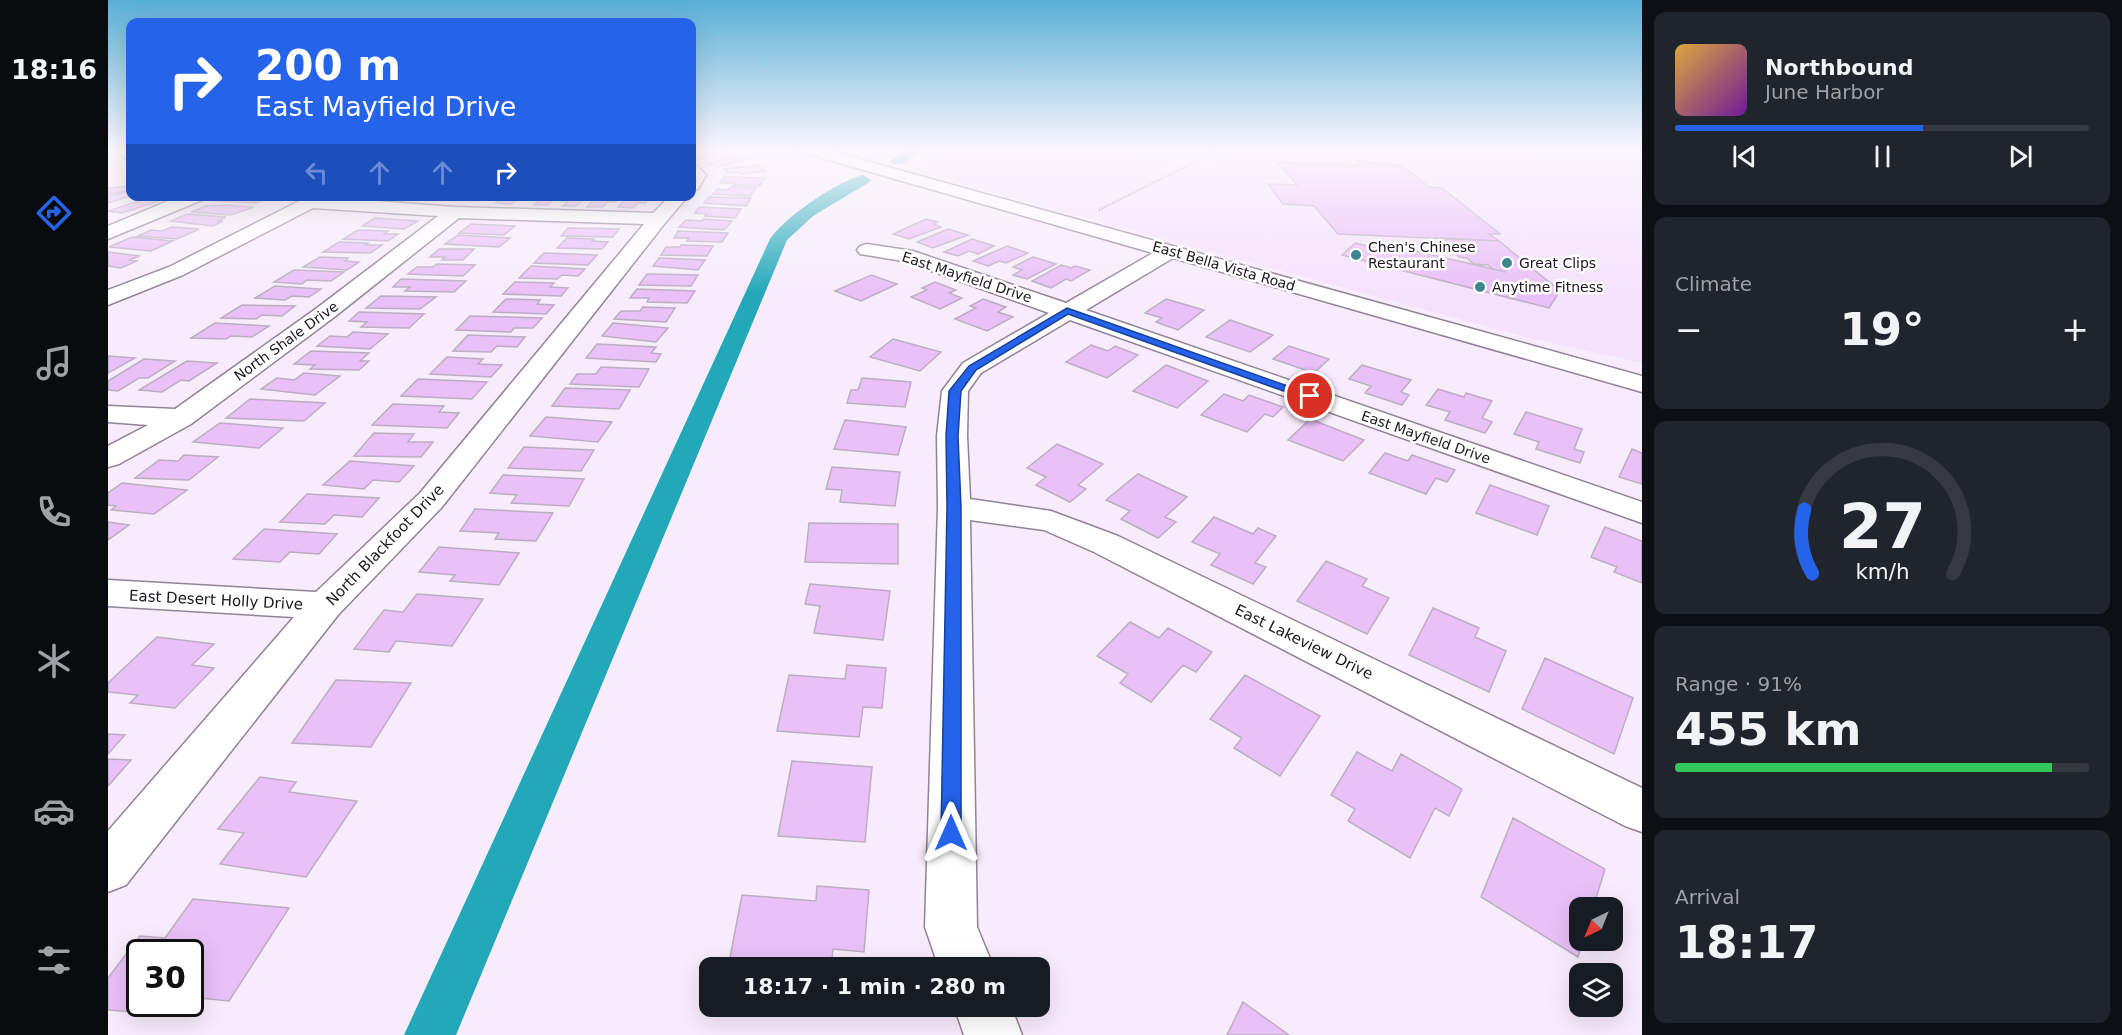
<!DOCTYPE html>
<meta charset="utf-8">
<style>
body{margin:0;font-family:"DejaVu Sans",sans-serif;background:#20242c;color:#f1f3f6;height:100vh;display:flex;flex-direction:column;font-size:22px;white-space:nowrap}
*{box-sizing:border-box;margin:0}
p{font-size:20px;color:#9ea1a6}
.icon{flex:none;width:33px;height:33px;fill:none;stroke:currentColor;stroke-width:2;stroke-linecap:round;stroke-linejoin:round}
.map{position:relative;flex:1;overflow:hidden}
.panel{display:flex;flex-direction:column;gap:12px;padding:12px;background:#0d0f14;width:480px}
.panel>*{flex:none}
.guide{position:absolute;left:18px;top:18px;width:570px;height:183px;border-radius:12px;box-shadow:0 6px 24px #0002;background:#2563eb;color:#fff;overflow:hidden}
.needle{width:39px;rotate:223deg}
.buttons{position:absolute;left:1461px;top:897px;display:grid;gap:12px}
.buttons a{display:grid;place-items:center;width:54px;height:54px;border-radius:12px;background:#171b24;box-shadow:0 6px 24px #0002;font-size:30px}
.speed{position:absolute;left:18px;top:939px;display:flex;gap:12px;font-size:30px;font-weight:700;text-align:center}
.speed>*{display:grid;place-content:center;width:78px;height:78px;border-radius:50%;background:#171b24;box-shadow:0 6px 24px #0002;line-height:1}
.speed .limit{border:3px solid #111;border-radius:9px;background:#fff;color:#111}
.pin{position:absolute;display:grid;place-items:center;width:51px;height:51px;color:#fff;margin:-26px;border:3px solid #fff;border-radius:50%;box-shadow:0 2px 6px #0007}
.me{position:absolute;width:66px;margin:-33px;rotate:0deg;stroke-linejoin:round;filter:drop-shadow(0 0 4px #0008)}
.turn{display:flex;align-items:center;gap:21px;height:126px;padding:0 30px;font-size:27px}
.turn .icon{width:78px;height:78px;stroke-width:2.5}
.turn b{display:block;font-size:42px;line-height:51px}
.lanes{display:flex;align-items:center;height:57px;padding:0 30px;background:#0003;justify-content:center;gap:30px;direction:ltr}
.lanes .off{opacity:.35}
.big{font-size:45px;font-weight:700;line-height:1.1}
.panel .card{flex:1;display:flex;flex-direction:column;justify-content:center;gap:9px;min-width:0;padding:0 21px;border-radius:12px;background:#20242c}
.panel .dial{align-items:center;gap:0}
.dial svg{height:156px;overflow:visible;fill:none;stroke:#363941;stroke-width:7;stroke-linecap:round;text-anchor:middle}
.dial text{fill:#f1f3f6;stroke:none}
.song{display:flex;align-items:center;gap:18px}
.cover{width:72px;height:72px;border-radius:9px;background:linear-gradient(135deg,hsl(40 70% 55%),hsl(280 70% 35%))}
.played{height:6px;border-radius:3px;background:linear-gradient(90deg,#2563eb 60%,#363941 60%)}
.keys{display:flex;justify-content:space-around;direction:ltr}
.heat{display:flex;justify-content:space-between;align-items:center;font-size:33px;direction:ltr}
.charge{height:9px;border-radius:4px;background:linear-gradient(90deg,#34c759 91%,#363941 0)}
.trip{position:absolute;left:591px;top:957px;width:351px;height:60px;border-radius:12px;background:#171b24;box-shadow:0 6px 24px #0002;font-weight:700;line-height:60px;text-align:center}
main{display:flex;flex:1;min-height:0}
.tab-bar{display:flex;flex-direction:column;width:108px;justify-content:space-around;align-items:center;background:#090b0e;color:#9ea1a6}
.tab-bar .icon{width:42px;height:42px}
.tab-bar .on{color:#2563eb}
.tab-bar b{font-size:27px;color:#f1f3f6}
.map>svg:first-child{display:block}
</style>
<main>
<nav class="tab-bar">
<b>18:16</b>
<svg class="icon on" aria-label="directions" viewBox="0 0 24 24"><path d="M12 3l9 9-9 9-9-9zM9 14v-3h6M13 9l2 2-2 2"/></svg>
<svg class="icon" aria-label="music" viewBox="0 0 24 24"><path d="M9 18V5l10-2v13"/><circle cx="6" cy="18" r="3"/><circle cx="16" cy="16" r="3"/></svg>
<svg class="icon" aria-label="phone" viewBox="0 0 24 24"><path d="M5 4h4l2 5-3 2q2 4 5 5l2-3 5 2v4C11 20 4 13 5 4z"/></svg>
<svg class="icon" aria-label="climate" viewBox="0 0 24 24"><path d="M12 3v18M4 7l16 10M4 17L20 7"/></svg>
<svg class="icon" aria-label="car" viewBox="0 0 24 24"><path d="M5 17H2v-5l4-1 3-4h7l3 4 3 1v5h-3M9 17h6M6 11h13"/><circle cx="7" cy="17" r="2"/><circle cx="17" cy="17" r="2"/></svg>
<svg class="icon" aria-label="filters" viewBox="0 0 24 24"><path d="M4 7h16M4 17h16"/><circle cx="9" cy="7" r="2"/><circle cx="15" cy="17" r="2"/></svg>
</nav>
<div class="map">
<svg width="1534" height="1035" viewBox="0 0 1534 1035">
<rect width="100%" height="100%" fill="#f8ecfc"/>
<!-- built -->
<path fill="#f5e1fc" d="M851,149h156l84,19 38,-19h92l313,10v204l-120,-27 -616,-167z"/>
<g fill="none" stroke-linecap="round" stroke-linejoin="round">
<!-- canal -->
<path fill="#22a8b9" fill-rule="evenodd" d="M799,149h17l-22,15h-10l-2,-3z
M755,175l8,5 -3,3 -55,33 -26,24 -331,795h-52l366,-796c16,-23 66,-57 93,-64z"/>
</g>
<!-- building -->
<path fill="#e9c0f8" stroke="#bcaec1" stroke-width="1.5" d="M602,150l17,3 -35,8v-6z
M626,155l14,4 -30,8 -11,-3z
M1250,161l45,5 26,21 13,1 58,46h-11l10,7 -161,-7 -24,-28 -31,-2 -15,-20 29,1 -20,-23 85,3z
M650,165l7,6 -24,3 -2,-2 -11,1 -4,-4z
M616,177l40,1 -4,8 -27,-1 1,-2h-14z
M21,186l1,4 -22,4v-6z
M623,187l25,1 -6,8 -37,-2 4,-5 11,1z
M22,191v5l-22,7v-7z
M119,196h50l-21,7 -39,-2z
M414,196l-11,8 -15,-1 8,-5 -6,-2z
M427,196h24l-12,9h-13l5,-4 -10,-1z
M456,196h24l-12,10h-13l5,-5h-10z
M489,196h24l-5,6h-9l-4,5h-16z
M520,196h23l-6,7h-7l-5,5 -15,-1z
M42,197l15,2 -43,14 -14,-2z
M601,197l42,1 -5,8 -42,-3z
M117,205l29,2 -23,8 -40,-3 15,-6z
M591,207l42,2 -6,9 -30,-2 2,-2 -12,-1z
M79,214l39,3 -9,4h6l-10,5 -42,-5z
M267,218l43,3 -14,8 -42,-3z
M596,219l28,2 -8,9 -45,-3 7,-7 16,1z
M818,219l11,3 -4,2 8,3 -32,12 -16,-5z
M363,224l44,2 -11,9 -45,-2z
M64,227l27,2 -22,10 -39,-3 13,-6 11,1z
M460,228l51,1 -6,8 -52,-1z
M840,229l20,6 -35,13 -16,-6z
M250,230l30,1 -4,3h14l-10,7 -45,-2z
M570,231l50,2 -6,9 -35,-1 2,-3h-15z
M350,235l52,3 -11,9 -54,-3z
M24,237l41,4 -22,10 -42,-4z
M459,238l27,1 -2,2 16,1 -6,7 -45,-1z
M1331,238l60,3 61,50 -11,17 -207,-53 13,-12 29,7 5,-5 117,27 -13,-3 -5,-4 -14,-1 -7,-6 -8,-1z
M864,239l22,7 -16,8 -9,-3 -11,5 -14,-4z
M231,242l29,1 -3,2h17l-12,8 -47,-1z
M573,245l32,1 -6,10 -46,-1 5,-8h14z
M899,246l21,7 -22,10 -7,-2 -11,5 -15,-5z
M331,249h35l-11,11h-21l3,-3h-15z
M0,252l32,4 -11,4 8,1 -16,7 -13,-2z
M436,253l53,2 -9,10 -54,-2z
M212,257l28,1 -3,3 14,1 -12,8 -44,-3z
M925,257l23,7 -29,15 -14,-4 9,-5 -9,-3z
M551,258l46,2 -7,10 -45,-4z
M329,264l38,1 -12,11 -55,-2 9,-7h16z
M953,265l10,3 4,-2 15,4 -19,11 -5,-2 -15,9 -19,-7z
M423,266l54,3 -7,7 -16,-1 -5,4 -38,-1z
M186,270l50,2 -13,9 -24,-1 -5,4 -28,-2z
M539,274l51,1 -7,11 -52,-1z
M763,275l26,9 -36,17 -26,-10z
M293,279l65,2 -12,11 -49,-1 5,-4h-17z
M407,282l39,1 -4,4 18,1 -7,8 -58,-2z
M827,282l21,8 -7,3 13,5 -22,11 -29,-12 16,-7 -5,-2z
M167,286l46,3 -12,8 -17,-1 -7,4 -30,-2z
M529,289l58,2 -8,12 -40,-1 2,-4h-19z
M273,296l55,1 -16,12 -54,-1z
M398,299l34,1 -3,4 17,1 -8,9 -53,-2z
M875,299l23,8 -8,5 15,5 -26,14 -32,-12 21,-11 -6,-2z
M1058,299l38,11 -26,20 -22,-8 6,-4 -17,-5z
M134,305l53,1 -13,10 -20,-1 -6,4 -35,-1z
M535,307l32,1 -9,14 -52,-3 7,-8h19z
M251,312l65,2 -15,14 -48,-1 6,-5 -18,-1z
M362,316l72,2 -9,10h-19l-3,4 -55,-2z
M1122,320l43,15 -23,17 -44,-15z
M107,323l54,3 -17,11 -21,-1 -5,3 -35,-1z
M505,323l55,5 -12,14 -54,-6z
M245,332l35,2 -18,15 -53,-3 13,-10 17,1z
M360,335l57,2 -8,10 -20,-1 -6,6 -38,-1z
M785,339l48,13 -21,19 -50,-14z
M489,344l59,3 -5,6 10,1 -5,8 -70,-4z
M983,345l17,6 7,-5 23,9 -31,23 -41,-16z
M1181,346l40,13 -15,14 -41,-14z
M203,351l58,2 -9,8h9l-10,9 -49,-1 5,-4 -21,-1z
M0,356l27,2 -27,15z
M339,357l36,2 -5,5 24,1 -11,12 -61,-3z
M36,359l31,2 -27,17h-9l-21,13 -10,-1v-9z
M79,361l30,2 -28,18 -8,-1 -19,12 -23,-2z
M1058,365l42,16 -31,27 -44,-17z
M1254,365l49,15 -10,12 8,3 -7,10 -37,-12 6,-7 -22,-7z
M493,367l48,2 -10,18 -69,-3 7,-10h19z
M196,373l36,3 -25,19 -54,-6 16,-11 17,2z
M754,378l49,4 -6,25 -58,-4 4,-13h7z
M310,379l69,3 -15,17 -71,-3z
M457,388l65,2 -11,19 -67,-3z
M1330,389l26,8 2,-4 26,8 -10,17 10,4 -7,11 -40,-13 5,-8 -24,-7z
M1116,394l19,7 6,-6 34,12 -10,10 -8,-3 -18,18 -46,-17z
M142,399l75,4 -21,18 -78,-3z
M285,404l51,2 -5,6 20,1 -12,15 -75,-3z
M1418,412l56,17 -8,20 10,3 -4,11 -44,-14 3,-7 -25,-8z
M438,417l66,5 -14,20 -68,-6z
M1202,419l54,21 -21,21 -55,-21z
M737,420l61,7 -8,28 -64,-6z
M112,423l63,5 -24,20 -66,-6z
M266,433l40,1 -6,8h25l-12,15 -67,-1z
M949,444l46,20 -25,21 8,4 -16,13 -34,-17 10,-8 -19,-9z
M416,447l70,3 -13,21 -73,-3z
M1524,449l10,4v31l-23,-7z
M1277,453l23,8 4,-6 43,15 -8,12 -11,-4 -10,16 -57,-21z
M76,455l34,2 -29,23 -54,-2 24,-18 19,1z
M242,461l64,5 -15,16 -26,-2 -9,9 -41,-4z
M724,467l68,5 -5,34 -55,-4 2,-12 -16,-1z
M1030,474l49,23 -22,20 11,5 -18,16 -37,-19 9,-8 -24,-11z
M395,475l81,4 -15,27 -58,-3 6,-8 -27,-2z
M14,483l65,7 -33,24 -43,-4 5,-4 -8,-1v-12z
M1382,485l59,21 -12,29 -61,-22z
M199,494l72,4 -17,19 -28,-2 -9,9 -45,-2z
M367,509l78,4 -17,28 -41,-2 4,-6 -39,-2z
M1106,517l39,17 5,-6 18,8 -21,27 11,4 -13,17 -42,-19 9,-11 -28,-12z
M0,522l21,3 -21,15z
M701,523l89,1v40l-93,-2z
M1497,527l37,14v42l-28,-11 3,-5 -26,-10z
M156,529l73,5 -18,20 -29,-2 -10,10 -47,-3z
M331,547l80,6 -20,32 -49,-4 5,-6 -36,-3z
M1218,561l41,18 -5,7 27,12 -22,36 -70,-33z
M702,584l80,7 -7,49 -69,-7 6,-27 -15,-2z
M309,594l66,5 -31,47 -56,-5 -7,11 -35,-3 30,-39 19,2z
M1325,608l46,20 -4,9 31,14 -17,41 -80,-37z
M1022,622l29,16 9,-10 44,24 -16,20 -13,-7 -32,37 -31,-19 8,-9 -31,-18z
M49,637l57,7 -22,21 22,3 -39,40 -45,-5 8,-8 -30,-3v-9z
M1437,658l88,40 -19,56 -92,-45z
M739,665l39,3 -4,40 -19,-1 -4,30 -82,-6 12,-56 56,4z
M1137,675l75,41 -40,60 -46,-28 8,-10 -32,-19z
M228,680l75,3 -40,64 -79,-4z
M0,734l17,1 -17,19z
M1249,752l35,19 9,-17 61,35 -13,27 -14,-8 -25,50 -62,-37 7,-12 -24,-14z
M0,759l23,1 -23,26z
M684,761l80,6 -7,75 -87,-6z
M152,777l36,5 -7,10 68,9 -51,76 -86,-13 24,-31 -26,-4z
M1405,818l92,51 -12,39h-13v32h3l-5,17 -97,-60z
M709,886l52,4 -5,62 -31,-3 -2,19h-103l14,-73 74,6z
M85,899l96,9 -60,93 -39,-4v-45h-50v52h1l-6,8 -27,-2v-32l32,-42 25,2z
M1135,1002l46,33h-62z"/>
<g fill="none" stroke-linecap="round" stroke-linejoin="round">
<!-- minor casing -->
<g stroke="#918396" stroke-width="3">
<path id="minor" d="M6,149h16v10l-5,-1z
M690,149h25l819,227v16l-469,-134 -87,52 556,192v21l-572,-203 -89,53 -13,18 -1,45 3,63 81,12 67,25 524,252v44l-17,-6 -531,-274 -50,-22 -74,-10 7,407 17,41h-55l-14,-41 13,-420 -1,-71 5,-45 21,-28 86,-50 -146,-52 -43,-7 -3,-4 3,-4 7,-2 46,7 153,52 87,-50 -352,-101z
M584,165l6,2 8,8 -8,14 -6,1z
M72,196h24l-2,4 -94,39v-13z
M201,196l146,11 198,6 17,-17h18l-23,27 -223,284 -104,108 -212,270 -18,7v-61l186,-214 -186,-11v-26l208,12 104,-99 224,-269 -185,-6 -126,100 -142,106 -72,40 -11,3v-21l40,-21 -40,-3v-16l67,3 142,-101 121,-92 -125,-8 -130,67 -75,30v-15l61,-23z
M846,1006h57l11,29h-58z"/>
</g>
<!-- path -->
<path stroke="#968d99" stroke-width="2" stroke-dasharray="1.5 1.5" stroke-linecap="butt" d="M1528,149l6,1
M991,210l96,-48 18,-13"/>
<!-- minor -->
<use href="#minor" fill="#fff" fill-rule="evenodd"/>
</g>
<!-- sky -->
<linearGradient id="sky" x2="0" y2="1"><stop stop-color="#59afd5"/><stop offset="0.51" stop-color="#fcf6fe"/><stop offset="1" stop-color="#fcf6fe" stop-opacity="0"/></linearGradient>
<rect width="1534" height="294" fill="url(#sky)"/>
<!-- route -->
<path fill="#2563eb" stroke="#184099" stroke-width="1.5" d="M959,308l249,88 -6,4 -4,-1 -238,-85 -92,56 -15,21 -3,45 3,71v326l-2,7 -8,2 -7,-2 -3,-7 6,-326 -1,-71 3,-45 20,-25z"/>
<!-- markers -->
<g fill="#3e868e" stroke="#fff" stroke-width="2">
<circle cx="1248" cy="255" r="6"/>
<circle cx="1399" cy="263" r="6"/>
<circle cx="1372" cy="287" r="6"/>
</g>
<g text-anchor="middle" stroke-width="5" stroke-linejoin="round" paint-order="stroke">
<!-- far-poi labels -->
<g font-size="14" fill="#1c171e" stroke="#fff" text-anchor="start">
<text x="1260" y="252">Chen's Chinese<tspan x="1260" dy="16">Restaurant</tspan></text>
<text x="1411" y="268">Great Clips</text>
<text x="1384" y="292">Anytime Fitness</text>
</g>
<!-- far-street labels -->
<g font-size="14" fill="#1c171e" stroke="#fff">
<text transform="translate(1116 266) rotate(16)" y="5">East Bella Vista Road</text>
<text transform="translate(859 277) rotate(18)" y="5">East Mayfield Drive</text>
<text transform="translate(178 341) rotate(-36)" y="5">North Shale Drive</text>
<text transform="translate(1318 437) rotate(19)" y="5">East Mayfield Drive</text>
</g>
<!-- street labels -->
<g font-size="15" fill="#1c171e" stroke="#fff">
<text transform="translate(277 545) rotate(-46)" y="5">North Blackfoot Drive</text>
<text transform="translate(108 600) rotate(3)" y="5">East Desert Holly Drive</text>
<text transform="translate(1196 642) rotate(26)" y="5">East Lakeview Drive</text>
</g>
</g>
</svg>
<div class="buttons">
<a><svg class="needle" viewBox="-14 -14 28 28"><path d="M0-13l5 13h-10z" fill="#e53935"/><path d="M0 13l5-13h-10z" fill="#9ea1a6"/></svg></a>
<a><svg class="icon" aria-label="layers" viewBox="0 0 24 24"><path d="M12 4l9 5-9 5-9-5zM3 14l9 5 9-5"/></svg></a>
</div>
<div class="speed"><div class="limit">30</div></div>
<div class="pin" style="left:1202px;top:396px;background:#d93025"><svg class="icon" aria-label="arrive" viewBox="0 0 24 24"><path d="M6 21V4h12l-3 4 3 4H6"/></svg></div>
<svg class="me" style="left:843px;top:833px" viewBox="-20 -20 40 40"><path d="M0-17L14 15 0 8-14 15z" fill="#2563eb" stroke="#fff" stroke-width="4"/></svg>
<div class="trip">18:17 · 1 min · 280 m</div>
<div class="guide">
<div class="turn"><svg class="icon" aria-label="right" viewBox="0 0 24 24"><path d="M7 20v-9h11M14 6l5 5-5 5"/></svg><div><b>200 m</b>East Mayfield Drive</div></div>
<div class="lanes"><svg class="icon off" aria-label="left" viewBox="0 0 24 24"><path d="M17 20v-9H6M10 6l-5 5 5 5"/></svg><svg class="icon off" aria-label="ahead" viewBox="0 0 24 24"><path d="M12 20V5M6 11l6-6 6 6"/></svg><svg class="icon off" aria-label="ahead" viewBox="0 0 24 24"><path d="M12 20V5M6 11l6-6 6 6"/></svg><svg class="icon" aria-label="right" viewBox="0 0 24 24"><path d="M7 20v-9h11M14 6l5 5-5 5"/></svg></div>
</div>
</div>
<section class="panel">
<div class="card">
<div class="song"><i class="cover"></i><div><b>Northbound</b><p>June Harbor</p></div></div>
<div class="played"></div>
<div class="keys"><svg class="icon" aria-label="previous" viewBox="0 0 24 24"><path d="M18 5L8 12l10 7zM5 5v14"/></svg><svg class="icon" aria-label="pause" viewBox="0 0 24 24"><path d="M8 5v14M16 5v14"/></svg><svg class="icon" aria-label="next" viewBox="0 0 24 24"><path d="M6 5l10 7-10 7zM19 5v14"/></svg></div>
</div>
<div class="card"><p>Climate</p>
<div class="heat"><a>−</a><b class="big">19°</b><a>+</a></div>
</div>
<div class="card dial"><svg viewBox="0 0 100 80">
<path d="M14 69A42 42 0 1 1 86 69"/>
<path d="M14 69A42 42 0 0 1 10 36" stroke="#2563eb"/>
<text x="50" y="56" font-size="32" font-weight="700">27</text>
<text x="50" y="72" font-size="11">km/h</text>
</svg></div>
<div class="card"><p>Range · 91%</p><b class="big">455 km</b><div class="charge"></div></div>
<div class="card"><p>Arrival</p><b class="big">18:17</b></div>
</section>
</main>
